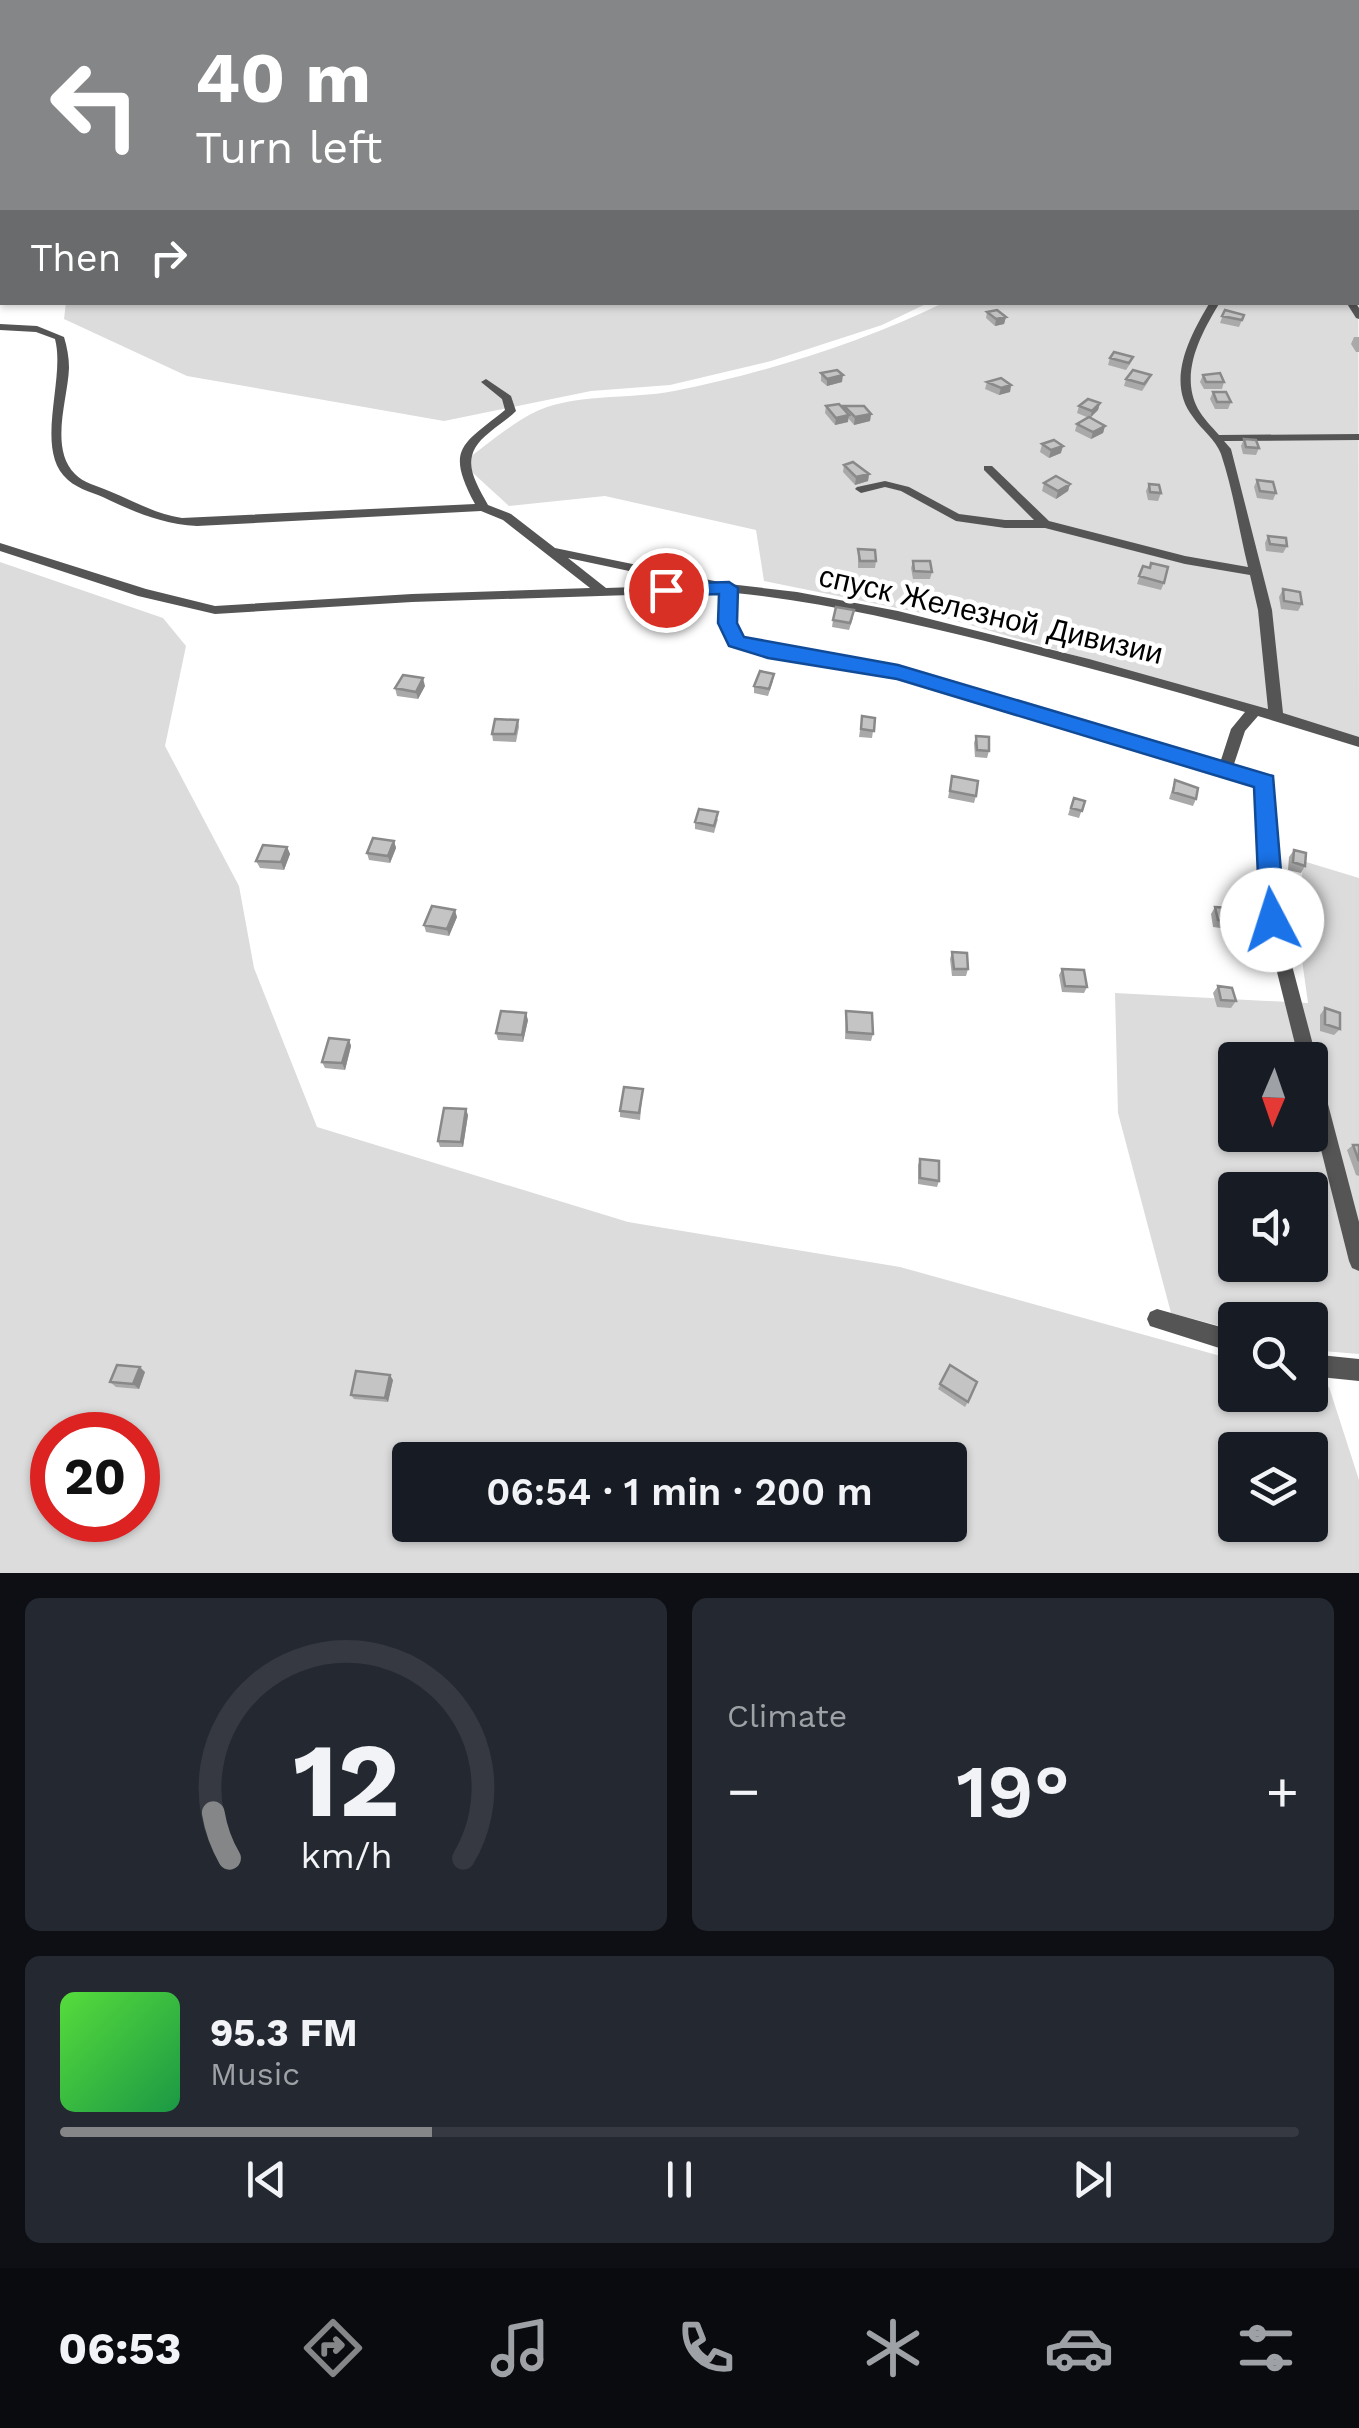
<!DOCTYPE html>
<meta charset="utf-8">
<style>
body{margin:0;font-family:"Work Sans",sans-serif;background:#242831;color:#f1f3f6;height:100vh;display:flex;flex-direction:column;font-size:38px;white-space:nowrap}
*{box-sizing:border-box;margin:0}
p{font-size:32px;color:#9ea1a6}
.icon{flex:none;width:55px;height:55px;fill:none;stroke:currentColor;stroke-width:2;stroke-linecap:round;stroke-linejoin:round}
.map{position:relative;height:1573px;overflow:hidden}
.panel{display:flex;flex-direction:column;gap:25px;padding:25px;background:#0d0f14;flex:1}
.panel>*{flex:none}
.hud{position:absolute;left:0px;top:0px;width:1360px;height:305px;box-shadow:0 2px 8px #0004;background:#858687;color:#fff;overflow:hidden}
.needle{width:65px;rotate:182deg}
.fabs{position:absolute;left:1218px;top:1042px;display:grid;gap:20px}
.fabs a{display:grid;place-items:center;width:110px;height:110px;border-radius:10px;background:#171b24;box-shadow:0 2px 8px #0004;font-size:50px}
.speed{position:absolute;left:30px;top:1412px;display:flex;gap:20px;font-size:50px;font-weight:700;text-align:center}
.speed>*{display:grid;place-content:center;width:130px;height:130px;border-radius:50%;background:#171b24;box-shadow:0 2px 8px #0004;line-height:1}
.speed .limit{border:15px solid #d22;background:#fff;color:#111}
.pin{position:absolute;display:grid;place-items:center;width:85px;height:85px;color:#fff;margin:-42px;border:5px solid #fff;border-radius:50%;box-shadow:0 2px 10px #0007}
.me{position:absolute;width:110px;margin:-55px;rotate:355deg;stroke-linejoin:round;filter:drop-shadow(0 0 8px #0008)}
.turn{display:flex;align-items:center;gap:35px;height:210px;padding:0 30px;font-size:45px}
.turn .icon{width:130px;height:130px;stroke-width:2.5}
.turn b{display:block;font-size:70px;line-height:85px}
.then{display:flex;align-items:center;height:95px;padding:0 30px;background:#0003;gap:20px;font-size:38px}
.big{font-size:75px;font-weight:600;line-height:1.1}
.panel .card{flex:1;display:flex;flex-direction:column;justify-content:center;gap:15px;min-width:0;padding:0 35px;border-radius:15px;background:#242831}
.panel .dial{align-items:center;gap:0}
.dial svg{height:260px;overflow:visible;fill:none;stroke:#363941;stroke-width:7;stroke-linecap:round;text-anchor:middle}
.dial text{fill:#f1f3f6;stroke:none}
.song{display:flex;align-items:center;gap:30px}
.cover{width:120px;height:120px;border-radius:15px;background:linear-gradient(135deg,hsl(110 70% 55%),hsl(140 70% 35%))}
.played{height:10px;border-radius:5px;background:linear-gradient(90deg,#858687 30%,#363941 30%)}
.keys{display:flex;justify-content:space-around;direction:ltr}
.heat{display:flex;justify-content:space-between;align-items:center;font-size:55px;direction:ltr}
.panel .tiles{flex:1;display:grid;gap:25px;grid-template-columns:1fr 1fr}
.card:last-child{grid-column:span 2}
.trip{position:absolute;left:392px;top:1442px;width:575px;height:100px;border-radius:10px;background:#171b24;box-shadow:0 2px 8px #0004;font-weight:600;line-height:100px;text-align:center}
.tabs{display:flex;height:160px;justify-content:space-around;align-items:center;background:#090b0e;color:#9ea1a6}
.tabs .icon{width:70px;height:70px}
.tabs .on{color:#858687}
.tabs b{font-size:45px;color:#f1f3f6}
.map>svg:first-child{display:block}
</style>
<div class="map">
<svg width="1359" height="1573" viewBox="0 0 1359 1573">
<rect width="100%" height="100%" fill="#fff"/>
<!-- green -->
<path fill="#dcdcdc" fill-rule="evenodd" d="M0,0h1359v60l-1,-58h-1356v271z
M1358,69l1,669 -413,-120 -182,-37 -8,-51 -151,-34 -96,10 -47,-43c22,-16 45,-36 69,-49 41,-22 98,-14 143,-23 88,-17 189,-49 269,-88l415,-1z
M66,302l862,1 -46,22 -111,36 -101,24 -79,6 -147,30 -257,-45 -123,-57z
M0,562l163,56 23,28 -21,100 74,140 15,82 63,159 311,95 272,45 335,93v35h75v-14l19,6 30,93v93h-1359zM52,1435h86v85h-86zM1235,1450h75v75h-75zM410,1460h540v65h-540z
M1303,861l56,17v476l-49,-4v-30h-75v10l-64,-17 -53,-200 -3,-120 193,10 -10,-72zM1235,1060h75v75h-75zM1235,1190h75v75h-75z"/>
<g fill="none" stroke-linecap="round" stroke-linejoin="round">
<!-- service -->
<path fill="#555" fill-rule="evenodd" d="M1358,143h1v4h-1z
M1210,302h10c-19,32 -41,71 -22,107 5,9 14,18 21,26l140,-1v6l-135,1 7,8 41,161 11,103 76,24v10l-101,-31 -13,15 -12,36 37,11 2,4 8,138 37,140 -2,4 4,6 40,152v49l-7,-3 -3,-7 -39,-155v-46h-11l-35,-140 -6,-135 -361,-108 -129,-21 -37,-12 -11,-21 2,-31 -310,10 -197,12 -77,-18 -138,-45v-8l146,46 69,17 197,-12 178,-6 -87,-68 -22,-9 -284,15c-33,-2 -58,-12 -88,-26 -13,-7 -30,-10 -41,-20 -35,-30 -2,-100 -13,-141l-19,-7 -36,-2v-6l37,2 27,11c3,10 5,20 5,31 -1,31 -20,80 6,106 8,9 23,12 34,17 25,10 46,23 73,27l293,-14c-30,-56 -13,-59 30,-94l-3,-11 -21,-17 5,-3 25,17 5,15c-8,8 -17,13 -26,21 -31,24 -18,44 -2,73l23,9 44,34 174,36 68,8 101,19 191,48 179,50 -10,-99 -8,-35 -65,-11 -140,-36h-40l-49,-7 -55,-30 -16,-4 -24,6 -6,-4 2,-2 28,-6 24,6 50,27 46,6h29l-50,-50v-4h8l57,55 136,35 63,11c-9,-37 -15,-77 -27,-113 -5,-14 -20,-25 -28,-37 -28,-36 -3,-81 17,-115zM568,558l127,27 -89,3zM735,593c85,8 167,28 250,48 87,22 174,45 260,71l-14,17 -11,34 -322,-96 -129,-20 -28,-9 -7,-15z
M1346,302h9l4,6v11l-3,-1z
M1157,1309l78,22v22l-85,-27 -3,-7 3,-7z
M1310,1354l49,5v22l-49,-5z"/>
</g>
<!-- wall -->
<path fill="#a9a9a9" d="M1225,310l19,5 -5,12 -19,-4z
M987,312l19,5 -2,7 -9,2 -9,-8z
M1354,337h5v15h-3l-5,-8z
M1110,358l20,6 -4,6 -18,-5z
M821,373l21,9 -15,4 -6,-5z
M1151,375l-3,7 -6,9 -18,-5 2,-7z
M1203,375l21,7 -2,7h-18l-4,-7z
M987,382l24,3 -1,7 -11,3 -14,-6z
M1213,392l18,10 -3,7h-13l-5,-10z
M1100,403l-2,7 -8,8 15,8 -2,7 -12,6 -16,-8 2,-7 12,-6 -12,-5 2,-7z
M826,406l18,4v-4l27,8 -1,7 -16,4 -6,-7v4l-13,3 -10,-12z
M1244,439l15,9 -3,7 -13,-1 -2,-8z
M1042,444l19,9 -12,5 -9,-6z
M844,465l25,9 -1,7 -13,4 -12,-13z
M1257,480l19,13 -3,7 -16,-2 -3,-11z
M1044,483l26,1 -2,7 -12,8 -14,-8z
M1149,484l12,9 -3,8 -10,-1 -2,-9z
M1268,536l19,10 -4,7 -17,-2 -1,-8z
M858,549l18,12 -1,7h-17z
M913,561l19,11 -2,7h-17l-2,-11z
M1143,566l7,2 14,15 -3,7 -24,-6z
M1283,589l19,15 -4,7 -17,-2 -2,-12z
M853,618l-4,12 -17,-3 1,-7z
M773,681l-5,15 -14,-3v-7z
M425,686l-7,13 -21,-3 -2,-8z
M862,716l13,2 -3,20 -13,-1z
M518,720l1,7 -3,15 -23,-1 -1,-7z
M976,736l13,15 -2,7 -12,-1 -1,-14z
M952,776l24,20 -2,7 -26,-5z
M1175,780l21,19 -3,7 -24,-7z
M1085,801l-6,17 -11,-3 3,-10z
M718,819l-4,14 -19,-4v-7z
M394,841l2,7 -6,15 -21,-3 -2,-7z
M287,847l3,7 -6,16 -24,-2 -4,-7z
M1294,850l11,16 -4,7 -13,-3 1,-13z
M1215,907l17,15 -4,7 -15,-2 -2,-13z
M457,917l-8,19 -23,-4 -2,-7z
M952,952l16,17 -2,7h-14l-2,-17z
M1062,969l25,18 -3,6 -22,-1 -3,-17z
M1218,986l18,15 -5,7 -14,-1 -4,-14z
M1325,1008l15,21 -6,6 -14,-4v-16z
M846,1011l27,23 -2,7 -26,-2z
M528,1020l-5,22 -25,-2 -2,-7z
M349,1040l2,6 -6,24 -20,-2 -3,-6z
M643,1089l-3,31 -20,-3v-6z
M468,1115l-5,32h-23l-2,-6z
M1353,1145h6v31l-3,-1 -9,-25z
M920,1159l19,22 -2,6 -19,-3v-19z
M950,1365l18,37 -3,5 -27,-18z
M145,1372l-6,17 -23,-2 -6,-5z
M393,1380l-5,22 -34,-3 -3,-4z"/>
<!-- shaded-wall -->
<path fill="#898989" d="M1006,317l-2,7 -9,2 1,-7z
M843,375l-1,7 -15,4v-7z
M1011,385l-1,7 -11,3 2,-7z
M1100,403l-2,7 -8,8 2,-7z
M871,414l-1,7 -16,4 1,-8z
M849,415l-1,7 -13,3 1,-7z
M1105,426l-2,7 -12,6 2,-7z
M1063,446l-2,7 -12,5 2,-8z
M869,474l-1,7 -13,4 1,-8z
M1070,484l-2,7 -12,8 2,-8z
M423,678l2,8 -7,13 -2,-7z
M394,841l2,7 -6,15 -2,-7z
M287,847l3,7 -6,16 -3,-8z
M455,910l2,7 -8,19 -2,-7z
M526,1013l2,7 -5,22 -1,-7z
M349,1040l2,6 -6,24 -3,-7z
M466,1109l2,6 -5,32 -2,-5z
M140,1367l5,5 -6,17 -6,-5z
M390,1375l3,5 -5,22 -3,-4z"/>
<!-- building -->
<path fill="#c4c4c4" stroke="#898989" stroke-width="2.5" d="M997,310l9,7 -10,2 -9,-7z
M1225,310l19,5 -2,5 -20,-4z
M1114,352l19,5 -4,6 -19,-5z
M837,370l6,5 -16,4 -6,-6z
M1133,370l18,5 -7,9 -18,-5z
M1220,373l4,9h-18l-3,-7z
M1001,378l10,7 -10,3 -14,-6z
M1213,392h13l5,10h-14z
M1088,399l12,4 -8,8 -13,-5z
M839,404l10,11 -13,3 -10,-12z
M844,406h20l7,8 -16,3z
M1089,417l16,9 -12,6 -16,-8z
M1244,439l12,1 3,8 -13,-1z
M1054,440l9,6 -12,4 -9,-6z
M853,462l16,12 -13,3 -12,-12z
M1056,476l14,8 -12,7 -14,-8z
M1257,480l16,2 3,11 -16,-2z
M1149,484l10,1 2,8 -11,-1z
M1268,536l18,2 1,8 -17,-2z
M858,549l17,1 1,11h-16z
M913,561h17l2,11 -18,-1z
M1151,563l17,4 -4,16 -25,-7 4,-10 7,2z
M1283,589l17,3 2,12 -18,-3z
M836,607l18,3 -4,13 -17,-3z
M760,671l14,3 -5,15 -15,-3z
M403,675l20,3 -7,14 -21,-4z
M862,716l13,2 -1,13 -13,-2z
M495,719l23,1 -3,14h-23z
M976,736l13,1v14l-12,-1z
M952,776l26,5 -2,15 -26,-5z
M1175,780l23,8 -2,11 -23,-7z
M1074,798l11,3 -3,10 -11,-3z
M699,809l19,3 -4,14 -19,-4z
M373,838l21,3 -6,15 -21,-3z
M263,845l24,2 -6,15 -25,-1z
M1294,850l12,3 -1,13 -12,-4z
M432,906l23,4 -8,19 -23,-4z
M1215,907l14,1 3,14 -14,-2z
M952,952l15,1 1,16h-14z
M1062,969l22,1 3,17 -22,-1z
M1218,986l14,2 4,13 -15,-1z
M1325,1008l15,5v16l-15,-5z
M501,1011l25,2 -4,22 -26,-2z
M846,1011l26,2 1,21 -26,-2z
M329,1038l20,2 -7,23 -20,-1z
M624,1087l19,2 -4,24 -19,-2z
M444,1108l22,1 -5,33 -23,-1z
M1353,1145h6v16z
M920,1159l19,2v20l-19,-3z
M117,1365l23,2 -7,17 -23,-2z
M950,1365l27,17 -9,20 -28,-18z
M356,1371l34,4 -5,23 -34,-3z"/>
<!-- route -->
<path fill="#1a73e8" stroke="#114b97" stroke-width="2.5" d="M729,582l9,6 -1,35 7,14 154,28 375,111 12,144 -4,7 -9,3 -9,-3 -3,-7 -6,-133 -357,-108 -129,-21 -39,-12 -11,-23 1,-29 -53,2 -10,-6 10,-6z"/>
<g text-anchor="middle" stroke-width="9" stroke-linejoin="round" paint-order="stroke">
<!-- street labels -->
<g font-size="30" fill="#000" stroke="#fff">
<text transform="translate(991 615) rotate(13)" y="10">спуск Железной Дивизии</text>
</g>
</g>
</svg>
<div class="fabs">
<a><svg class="needle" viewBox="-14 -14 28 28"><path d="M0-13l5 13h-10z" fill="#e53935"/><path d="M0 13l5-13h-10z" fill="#9ea1a6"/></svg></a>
<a><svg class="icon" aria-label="sound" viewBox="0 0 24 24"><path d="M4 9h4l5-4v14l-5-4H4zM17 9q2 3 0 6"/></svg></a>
<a><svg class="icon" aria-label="search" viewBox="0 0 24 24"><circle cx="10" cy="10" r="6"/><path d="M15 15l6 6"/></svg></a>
<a><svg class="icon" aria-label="layers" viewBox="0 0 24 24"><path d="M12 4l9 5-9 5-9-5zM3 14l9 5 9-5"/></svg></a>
</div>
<div class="speed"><div class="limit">20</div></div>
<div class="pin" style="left:666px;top:590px;background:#d93025"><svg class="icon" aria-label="arrive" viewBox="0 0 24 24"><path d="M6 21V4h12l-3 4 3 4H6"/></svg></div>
<svg class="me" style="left:1272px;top:920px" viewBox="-20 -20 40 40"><circle r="19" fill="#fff"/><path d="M0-13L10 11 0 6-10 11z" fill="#1a73e8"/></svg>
<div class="trip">06:54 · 1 min · 200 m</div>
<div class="hud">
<div class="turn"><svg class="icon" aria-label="left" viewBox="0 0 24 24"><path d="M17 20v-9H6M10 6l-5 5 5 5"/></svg><div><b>40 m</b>Turn left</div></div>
<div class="then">Then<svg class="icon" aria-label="right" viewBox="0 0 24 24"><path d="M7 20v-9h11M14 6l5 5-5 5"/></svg></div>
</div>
</div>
<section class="panel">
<div class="tiles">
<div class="card dial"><svg viewBox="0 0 100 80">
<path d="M14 69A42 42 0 1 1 86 69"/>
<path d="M14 69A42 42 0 0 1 9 55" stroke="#858687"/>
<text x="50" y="56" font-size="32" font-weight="700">12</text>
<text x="50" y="72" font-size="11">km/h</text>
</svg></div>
<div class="card"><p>Climate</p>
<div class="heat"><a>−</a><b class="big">19°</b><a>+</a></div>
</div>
<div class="card">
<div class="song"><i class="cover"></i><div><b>95.3 FM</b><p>Music</p></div></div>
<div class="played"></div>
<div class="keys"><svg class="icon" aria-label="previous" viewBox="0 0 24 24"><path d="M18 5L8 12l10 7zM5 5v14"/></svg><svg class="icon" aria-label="pause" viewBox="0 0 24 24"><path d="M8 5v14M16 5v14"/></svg><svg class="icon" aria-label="next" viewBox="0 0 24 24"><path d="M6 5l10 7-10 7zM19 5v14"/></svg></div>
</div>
</div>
</section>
<nav class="tabs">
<b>06:53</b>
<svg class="icon on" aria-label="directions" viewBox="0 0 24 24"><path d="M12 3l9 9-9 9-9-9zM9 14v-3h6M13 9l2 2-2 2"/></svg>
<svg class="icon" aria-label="music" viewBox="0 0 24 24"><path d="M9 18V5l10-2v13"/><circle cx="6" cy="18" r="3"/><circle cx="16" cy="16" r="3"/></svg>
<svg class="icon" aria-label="phone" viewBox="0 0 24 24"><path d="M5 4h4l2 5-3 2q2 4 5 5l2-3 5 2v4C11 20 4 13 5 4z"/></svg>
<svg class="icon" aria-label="climate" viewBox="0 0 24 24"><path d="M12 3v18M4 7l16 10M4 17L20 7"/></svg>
<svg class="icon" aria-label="car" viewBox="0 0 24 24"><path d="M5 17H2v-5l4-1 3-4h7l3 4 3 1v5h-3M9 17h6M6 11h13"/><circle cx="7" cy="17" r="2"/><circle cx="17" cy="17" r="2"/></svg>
<svg class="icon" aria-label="filters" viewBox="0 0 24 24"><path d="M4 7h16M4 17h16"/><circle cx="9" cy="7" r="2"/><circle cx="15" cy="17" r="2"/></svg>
</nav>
